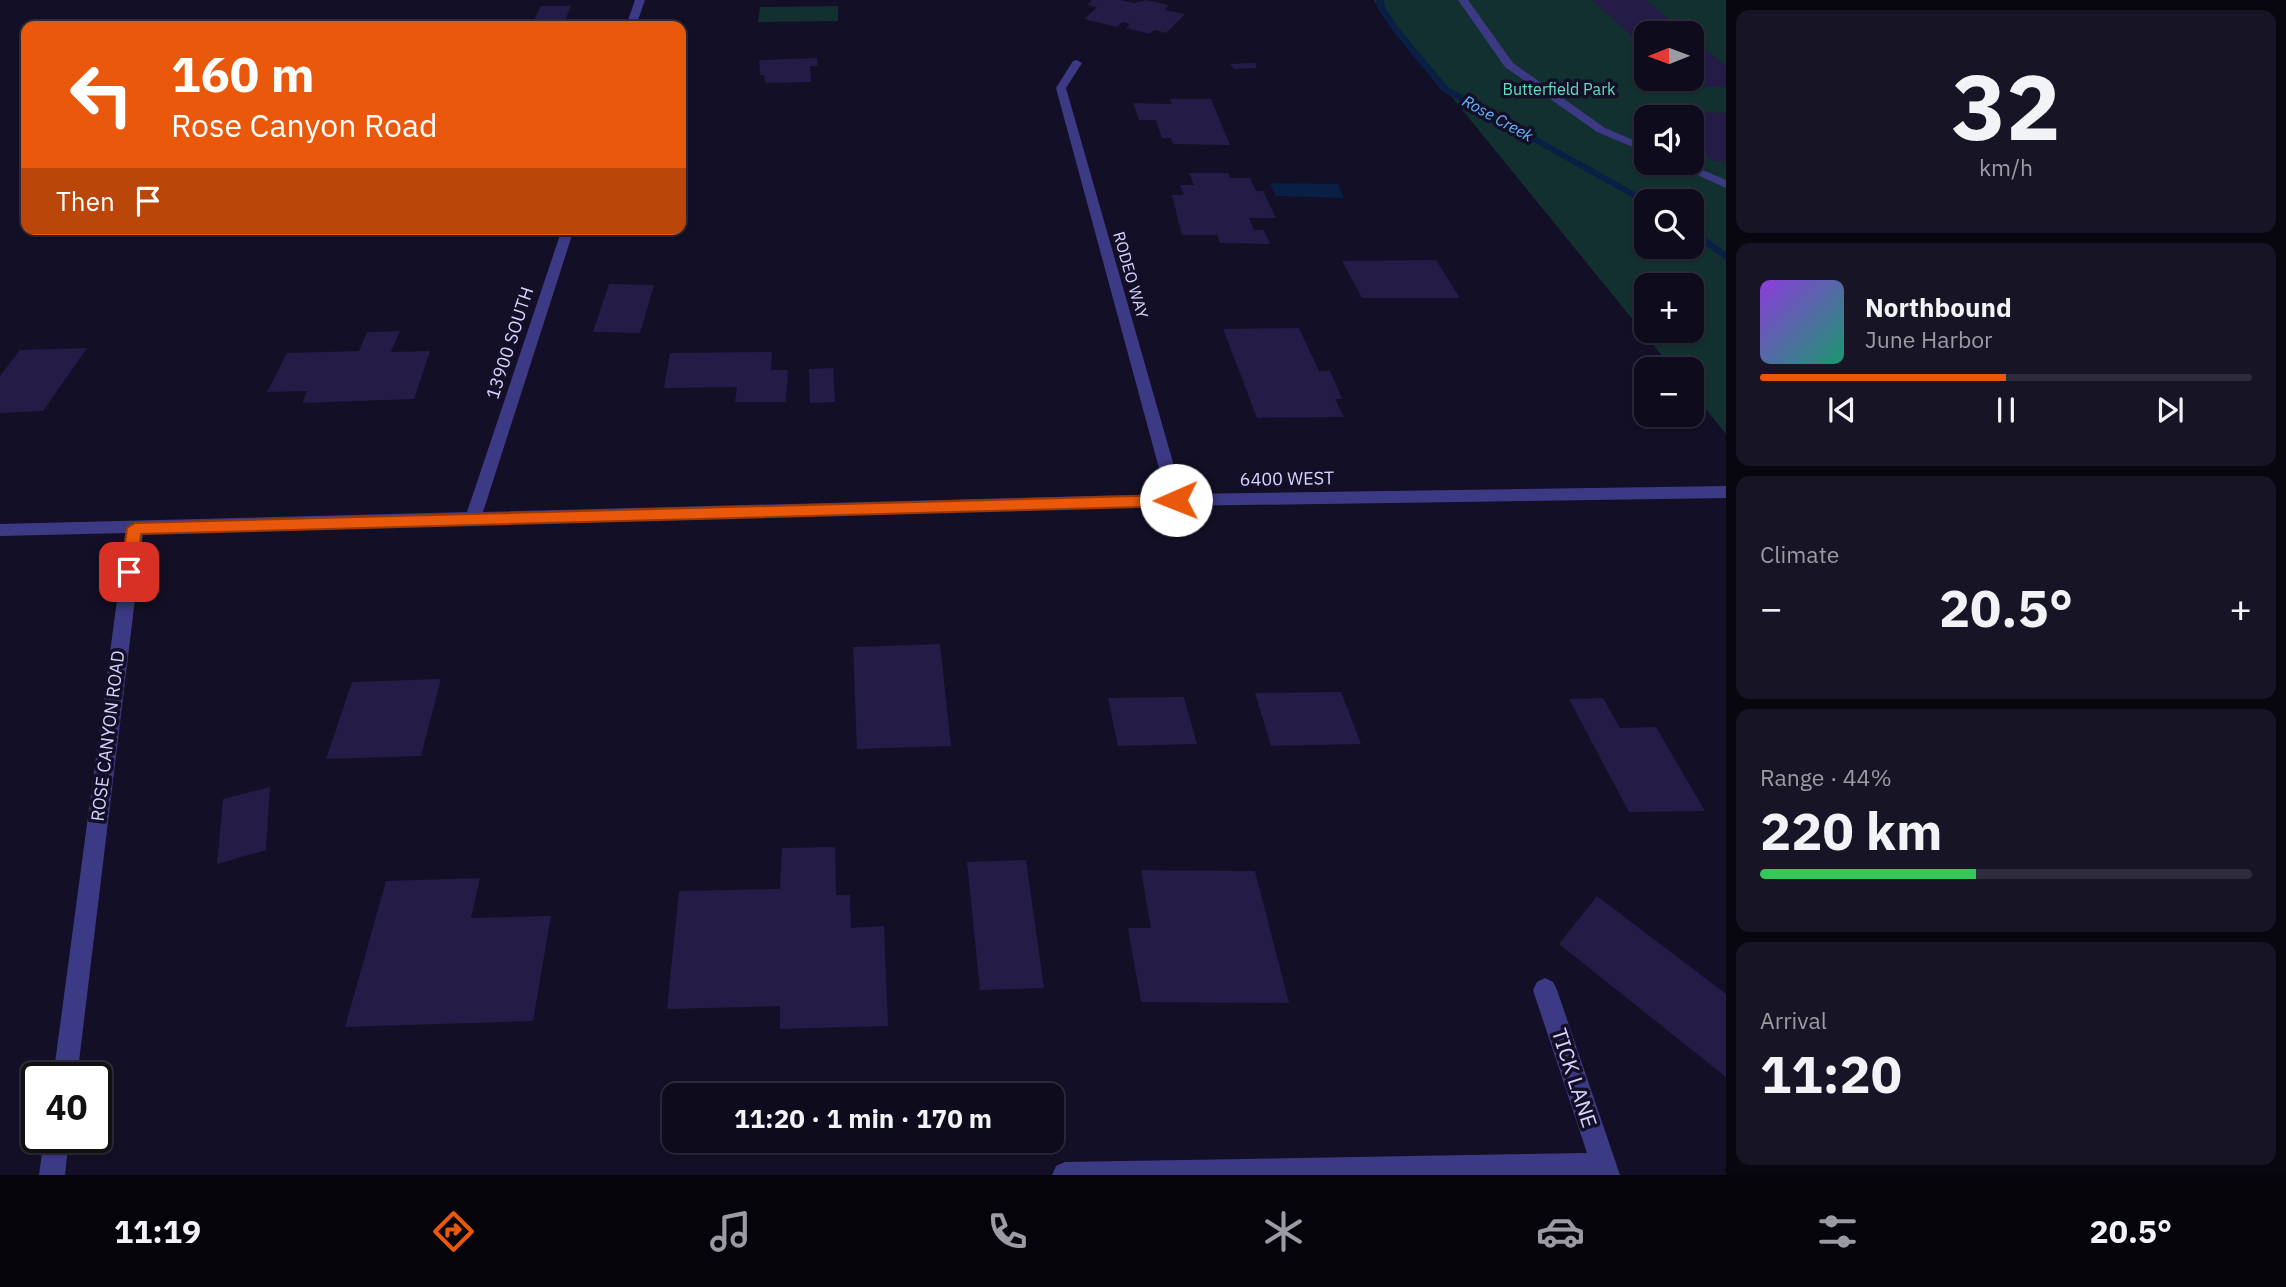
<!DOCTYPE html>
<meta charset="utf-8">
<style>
body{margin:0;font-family:"IBM Plex Sans",sans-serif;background:#171425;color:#f1f3f6;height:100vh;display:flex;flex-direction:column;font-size:26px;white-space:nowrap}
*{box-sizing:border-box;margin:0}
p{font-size:23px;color:#9b9ba3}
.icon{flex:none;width:38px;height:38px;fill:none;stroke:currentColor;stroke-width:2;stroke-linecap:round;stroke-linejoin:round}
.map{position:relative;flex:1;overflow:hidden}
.details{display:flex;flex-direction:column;gap:10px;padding:10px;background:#08060f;width:560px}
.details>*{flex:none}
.guide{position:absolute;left:21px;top:21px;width:665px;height:214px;border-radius:14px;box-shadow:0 2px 5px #0004,0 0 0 2px #2e2b3b;background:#ea580c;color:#fff;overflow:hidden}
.needle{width:46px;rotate:269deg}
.controls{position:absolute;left:1634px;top:21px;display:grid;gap:14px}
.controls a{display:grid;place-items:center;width:70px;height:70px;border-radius:14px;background:#0e0b1c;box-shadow:0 2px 5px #0004,0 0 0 2px #2e2b3b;font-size:35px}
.speed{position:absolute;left:21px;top:1062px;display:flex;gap:14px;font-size:35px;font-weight:700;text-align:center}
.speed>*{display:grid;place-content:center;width:91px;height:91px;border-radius:50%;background:#0e0b1c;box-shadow:0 2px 5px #0004,0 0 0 2px #2e2b3b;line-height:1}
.speed .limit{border:4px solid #111;border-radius:10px;background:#fff;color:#111}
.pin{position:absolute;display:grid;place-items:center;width:60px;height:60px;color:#fff;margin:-30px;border-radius:14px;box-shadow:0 4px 10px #0006}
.me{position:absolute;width:77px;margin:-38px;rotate:269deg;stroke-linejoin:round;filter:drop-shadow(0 0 5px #0008)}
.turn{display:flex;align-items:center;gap:24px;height:147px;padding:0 35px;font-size:32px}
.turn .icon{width:91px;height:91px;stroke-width:2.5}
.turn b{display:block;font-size:49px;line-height:60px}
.then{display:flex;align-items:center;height:66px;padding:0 35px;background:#0003;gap:14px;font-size:26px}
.big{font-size:52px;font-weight:800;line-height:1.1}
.details .tile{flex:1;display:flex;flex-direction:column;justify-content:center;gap:10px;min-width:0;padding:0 24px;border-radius:14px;background:#171425}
.details .dial{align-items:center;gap:0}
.dial b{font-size:91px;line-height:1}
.song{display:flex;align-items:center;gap:21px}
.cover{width:84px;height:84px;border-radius:10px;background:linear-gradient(135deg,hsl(270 70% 55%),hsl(160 70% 35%))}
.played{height:7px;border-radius:4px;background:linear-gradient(90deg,#ea580c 50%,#2e2b3b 50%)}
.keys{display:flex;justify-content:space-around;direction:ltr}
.heat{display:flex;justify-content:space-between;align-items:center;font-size:38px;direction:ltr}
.charge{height:10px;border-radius:5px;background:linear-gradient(90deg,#34c759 44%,#2e2b3b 0)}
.trip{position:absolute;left:662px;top:1083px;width:402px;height:70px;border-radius:14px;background:#0e0b1c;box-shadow:0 2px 5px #0004,0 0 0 2px #2e2b3b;font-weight:800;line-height:70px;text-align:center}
.dock{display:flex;height:112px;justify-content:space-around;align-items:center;background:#06040b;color:#9b9ba3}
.dock .icon{width:49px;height:49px}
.dock .active{color:#ea580c}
.dock b{font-size:32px;color:#f1f3f6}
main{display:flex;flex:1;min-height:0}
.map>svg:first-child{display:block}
</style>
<main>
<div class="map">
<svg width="1726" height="1175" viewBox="0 0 1726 1175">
<rect width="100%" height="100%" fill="#130f26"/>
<!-- green -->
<path fill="#12302f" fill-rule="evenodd" d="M1373,0h353v434l-34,-42v-23h-19zM1647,33h45v46h-45zM1647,117h45v46h-45zM1647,201h45v46h-45zM1647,285h45v46h-45z
M838,6v15l-80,1 2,-15z"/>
<!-- water -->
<path fill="#0a1f44" d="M1270,183l68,1 6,14 -68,-2z"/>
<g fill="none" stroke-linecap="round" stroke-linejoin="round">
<!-- stream -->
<path fill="#0a1f44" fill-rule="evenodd" d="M1376,0h8l1,7 13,20 50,60 203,114h-4v4l-3,-1 -202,-113 -50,-61 -15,-23z
M1692,228l34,24v8l-34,-24z"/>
</g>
<!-- building -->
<path fill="#241b47" d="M1092,0h29l13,3 12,-3 23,5 -4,5 20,4 -19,19 -12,-3 -4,4 -24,-6 4,-4 -8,-2 -5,5 -33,-8 13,-12 -10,-2z
M1591,0h55l40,33h-39v16z
M541,6h30l-8,20h-32z
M1692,38l34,28v21h-37l-9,-8h12z
M817,58l1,8h-8l1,16 -46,1 -1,-8h-4l-1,-15z
M1255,63l2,5 -23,1 -4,-5z
M1170,99h41l19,46 -57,-1 -2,-6h-9l-6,-18h-17l-6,-17 39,1z
M1658,111l68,2v48h-13l-21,-19v-25h-27z
M1189,173h39l2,5h20l6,13h7l13,27h-27l5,12h10l6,14 -50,-1 -3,-8h-35l-10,-40h12l-4,-10h14z
M1436,260l24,38h-98l-20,-37z
M609,284l45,1 -14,48 -47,-1z
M1299,328l20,43h11l12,28h-7l9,18 -87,1 -34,-89z
M400,331l-9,21 39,-1 -16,48 -112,4 5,-12 -40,1 20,-39 72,-2 8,-19z
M87,348l-44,63 -43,2v-37l20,-26z
M772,352l-1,18h17l-2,32h-51l2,-15 -73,1 6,-35z
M833,368l2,34 -25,1 -1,-34z
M940,644l11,102 -94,3 -4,-102z
M441,679l-20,77 -95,3 26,-77z
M1341,692l20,52 -90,2 -16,-53z
M1184,697l13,47 -79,2 -10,-48z
M1603,698l17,30 36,-1 49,84 -76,1 -60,-113z
M270,787l-4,63 -49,14 6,-65z
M835,847l1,48h14l1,33 33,-2 4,100 -108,3v-23l-113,3 12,-118 101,-2 2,-41z
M1026,860l18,128 -64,2 -13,-128z
M1141,870l114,1 34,132 -148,-1 -13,-74h23z
M480,878l-9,40 80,-2 -18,105 -188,6 41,-146z
M1597,896l129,98v83l-167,-133z"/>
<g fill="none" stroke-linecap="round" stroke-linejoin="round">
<!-- minor -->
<path fill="#3d3a85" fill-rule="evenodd" d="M635,0h10l-9,26h-10z
M1458,0h10l45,63 92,65 42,18v7l-50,-21 -92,-65z
M1077,60l5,3 -16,25 116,406 544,-8v12l-550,8 -1033,27 -66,545h-24l73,-545 -126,3v-12l467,-12 95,-283h12l-91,283 683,-18 -110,-406 17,-27z
M1671,163h15l40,17v8z
M1545,978l8,4 4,8 63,185h-568l4,-9 9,-4 522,-9 -54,-163 4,-8z
M44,1138h25l-4,37h-26z"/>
</g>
<!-- route -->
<path fill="#ea580c" stroke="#983908" stroke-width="2" d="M1176,495l7,5 -7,6 -1035,28 -4,38 -8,6 -8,-6 6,-44 8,-5z"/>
<g text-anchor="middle" stroke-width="7" stroke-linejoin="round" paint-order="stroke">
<!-- far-park labels -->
<g font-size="16" fill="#5fe0c0" stroke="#130f26">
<text x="1559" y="95">Butterfield Park</text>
</g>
<!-- far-water labels -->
<g font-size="16" font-style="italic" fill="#62b6ff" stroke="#130f26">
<text transform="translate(1498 118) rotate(29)" y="6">Rose Creek</text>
</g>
<!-- far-street labels -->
<g font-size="16" fill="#d9d4ff" stroke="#130f26">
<text transform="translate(1131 275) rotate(74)" y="6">RODEO WAY</text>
</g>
<!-- street labels -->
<g font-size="18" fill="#d9d4ff" stroke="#130f26">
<text transform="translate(510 343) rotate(-72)" y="6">13900 SOUTH</text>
<text transform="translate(1287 479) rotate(-1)" y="6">6400 WEST</text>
<text transform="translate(108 736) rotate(-83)" y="6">ROSE CANYON ROAD</text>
</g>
<!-- near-street labels -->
<g font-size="21" fill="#d9d4ff" stroke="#130f26">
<text transform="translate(1574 1078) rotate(72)" y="7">TICK LANE</text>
</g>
</g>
</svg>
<div class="controls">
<a><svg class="needle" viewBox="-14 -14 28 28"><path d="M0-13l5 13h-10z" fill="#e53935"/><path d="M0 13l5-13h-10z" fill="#9b9ba3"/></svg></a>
<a><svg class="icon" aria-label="sound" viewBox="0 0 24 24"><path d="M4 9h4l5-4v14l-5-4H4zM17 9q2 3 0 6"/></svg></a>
<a><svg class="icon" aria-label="search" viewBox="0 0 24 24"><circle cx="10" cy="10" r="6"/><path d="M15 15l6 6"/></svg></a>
<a>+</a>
<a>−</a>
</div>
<div class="speed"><div class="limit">40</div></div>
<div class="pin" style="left:129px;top:572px;background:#d93025"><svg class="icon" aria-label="arrive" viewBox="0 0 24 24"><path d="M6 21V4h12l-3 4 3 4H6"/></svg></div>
<svg class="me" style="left:1176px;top:500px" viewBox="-20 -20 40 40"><circle r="19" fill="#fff"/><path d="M0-13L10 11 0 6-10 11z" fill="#ea580c"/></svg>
<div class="trip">11:20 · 1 min · 170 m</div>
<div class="guide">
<div class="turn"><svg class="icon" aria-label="left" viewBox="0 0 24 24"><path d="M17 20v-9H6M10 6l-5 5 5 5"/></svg><div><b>160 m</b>Rose Canyon Road</div></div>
<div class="then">Then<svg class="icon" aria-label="arrive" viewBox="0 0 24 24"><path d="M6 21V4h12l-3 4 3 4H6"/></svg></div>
</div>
</div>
<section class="details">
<div class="tile dial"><b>32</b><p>km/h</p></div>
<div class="tile">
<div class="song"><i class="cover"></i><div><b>Northbound</b><p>June Harbor</p></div></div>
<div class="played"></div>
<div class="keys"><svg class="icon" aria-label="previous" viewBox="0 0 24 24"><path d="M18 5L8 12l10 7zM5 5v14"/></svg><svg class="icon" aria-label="pause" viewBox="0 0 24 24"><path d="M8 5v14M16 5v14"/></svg><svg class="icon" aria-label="next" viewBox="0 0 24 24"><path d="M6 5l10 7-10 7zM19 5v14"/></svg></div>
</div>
<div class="tile"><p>Climate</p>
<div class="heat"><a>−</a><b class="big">20.5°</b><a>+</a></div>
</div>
<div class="tile"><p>Range · 44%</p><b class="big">220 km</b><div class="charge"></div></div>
<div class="tile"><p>Arrival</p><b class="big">11:20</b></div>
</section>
</main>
<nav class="dock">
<b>11:19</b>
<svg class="icon active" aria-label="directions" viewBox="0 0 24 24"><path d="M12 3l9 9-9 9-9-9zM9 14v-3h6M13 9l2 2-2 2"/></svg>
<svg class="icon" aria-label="music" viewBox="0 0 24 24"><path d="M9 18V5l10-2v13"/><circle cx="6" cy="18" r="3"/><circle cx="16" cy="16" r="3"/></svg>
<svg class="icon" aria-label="phone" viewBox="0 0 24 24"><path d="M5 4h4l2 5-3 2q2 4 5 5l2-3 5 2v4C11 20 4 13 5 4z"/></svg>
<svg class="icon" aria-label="climate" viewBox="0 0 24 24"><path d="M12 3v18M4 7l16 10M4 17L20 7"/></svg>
<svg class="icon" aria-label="car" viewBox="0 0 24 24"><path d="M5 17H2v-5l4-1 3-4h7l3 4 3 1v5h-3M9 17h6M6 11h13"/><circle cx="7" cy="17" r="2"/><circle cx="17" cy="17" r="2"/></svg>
<svg class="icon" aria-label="filters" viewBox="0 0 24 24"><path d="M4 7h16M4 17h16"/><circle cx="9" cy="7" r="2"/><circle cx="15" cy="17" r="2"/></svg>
<b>20.5°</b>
</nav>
